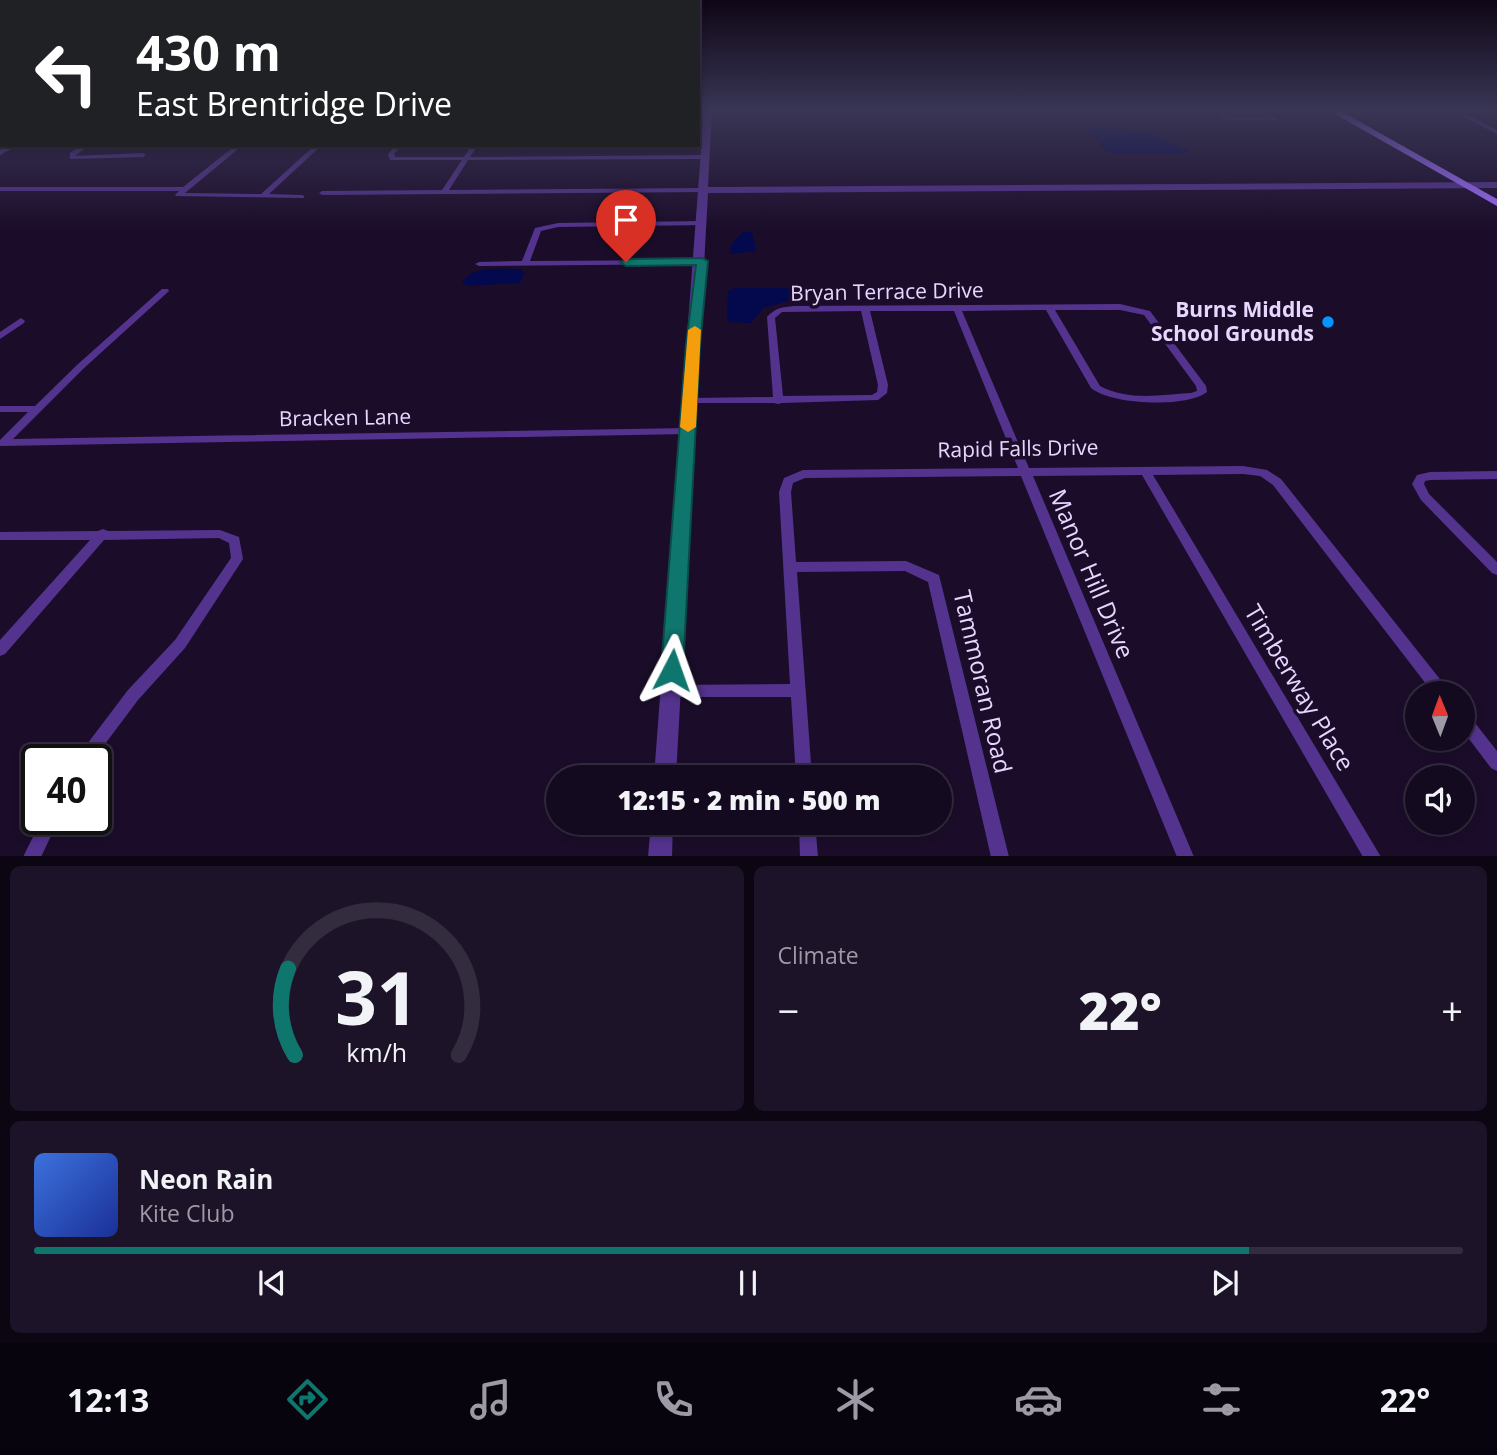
<!DOCTYPE html>
<meta charset="utf-8">
<style>
body{margin:0;font-family:"Open Sans",sans-serif;background:#1d1329;color:#f1f3f6;height:100vh;display:flex;flex-direction:column;font-size:26px;white-space:nowrap}
*{box-sizing:border-box;margin:0}
p{font-size:23px;color:#9d9aa5}
.icon{flex:none;width:38px;height:38px;fill:none;stroke:currentColor;stroke-width:2;stroke-linecap:round;stroke-linejoin:round}
.map{position:relative;height:856px;overflow:hidden}
.details{display:flex;flex-direction:column;gap:10px;padding:10px;background:#0b0612;flex:1}
.details>*{flex:none}
.banner{position:absolute;left:0px;top:0px;width:700px;height:147px;box-shadow:0 4px 10px #0003,0 0 0 2px #332b3e;background:#202124;color:#fff;overflow:hidden}
.needle{width:46px;rotate:359deg}
.controls{position:absolute;left:1405px;top:681px;display:grid;gap:14px}
.controls a{display:grid;place-items:center;width:70px;height:70px;border-radius:50%;background:#140a20;box-shadow:0 4px 10px #0003,0 0 0 2px #332b3e;font-size:35px}
.speed{position:absolute;left:21px;top:744px;display:flex;gap:14px;font-size:35px;font-weight:700;text-align:center}
.speed>*{display:grid;place-content:center;width:91px;height:91px;border-radius:50%;background:#140a20;box-shadow:0 4px 10px #0003,0 0 0 2px #332b3e;line-height:1}
.speed .limit{border:4px solid #111;border-radius:10px;background:#fff;color:#111}
.pin{position:absolute;display:grid;place-items:center;width:60px;height:60px;color:#fff;margin:-72px -30px;border-radius:50% 50% 50% 0;rotate:-45deg;box-shadow:0 0 7px #0007}
.pin .icon{rotate:45deg}
.me{position:absolute;width:77px;margin:-38px;rotate:4deg;stroke-linejoin:round;filter:drop-shadow(0 0 5px #0008)}
.turn{display:flex;align-items:center;gap:24px;height:147px;padding:0 21px;font-size:32px}
.turn .icon{width:91px;height:91px;stroke-width:2.5}
.turn b{display:block;font-size:49px;line-height:60px}
.big{font-size:52px;font-weight:800;line-height:1.1}
.details .tile{flex:1;display:flex;flex-direction:column;justify-content:center;gap:10px;min-width:0;padding:0 24px;border-radius:10px;background:#1d1329}
.details .dial{align-items:center;gap:0}
.dial svg{height:182px;overflow:visible;fill:none;stroke:#332b3e;stroke-width:7;stroke-linecap:round;text-anchor:middle}
.dial text{fill:#f1f3f6;stroke:none}
.song{display:flex;align-items:center;gap:21px}
.cover{width:84px;height:84px;border-radius:10px;background:linear-gradient(135deg,hsl(220 70% 55%),hsl(230 70% 35%))}
.played{height:7px;border-radius:4px;background:linear-gradient(90deg,#0f766e 85%,#332b3e 85%)}
.keys{display:flex;justify-content:space-around;direction:ltr}
.heat{display:flex;justify-content:space-between;align-items:center;font-size:38px;direction:ltr}
.details .tiles{flex:1;display:grid;gap:10px;grid-template-columns:1fr 1fr}
.tile:last-child{grid-column:span 2}
.trip{position:absolute;left:546px;top:765px;width:406px;height:70px;border-radius:35px;background:#140a20;box-shadow:0 4px 10px #0003,0 0 0 2px #332b3e;font-weight:800;line-height:70px;text-align:center}
.menu{display:flex;height:112px;justify-content:space-around;align-items:center;background:#08040d;color:#9d9aa5}
.menu .icon{width:49px;height:49px}
.menu .selected{color:#0f766e}
.menu b{font-size:32px;color:#f1f3f6}
.map>svg:first-child{display:block}
</style>
<div class="map">
<svg width="1497" height="857" viewBox="0 0 1497 857">
<rect width="100%" height="100%" fill="#1b0d2a"/>
<!-- water -->
<path fill="#04084c" d="M1090,127l61,6 38,18 -3,2 -73,1 -8,-4 -18,-21z
M743,232h9l4,19 -26,3 1,-10z
M521,269l3,5 -4,9 -52,3 -6,-3c12,-19 38,-13 59,-14z
M735,288h55l6,11 -33,9 -12,15 -24,-1 1,-31z"/>
<!-- building -->
<path fill="#33174d" stroke="#52277c" stroke-width="2" d="M1213,110h48l13,9h-48z"/>
<g fill="none" stroke-linecap="round" stroke-linejoin="round">
<!-- minor -->
<path fill="#54338e" fill-rule="evenodd" d="M789,110h170l-2,2z
M1450,110h7l40,20v4z
M2,126v4l-2,1v-4z
M82,145h7l-14,11 68,-3 3,2 -3,2 -73,2v-6z
M236,145h7l-58,48 76,1 54,-49h7l-53,49 33,1 2,1v2l-128,-2 -1,-1 4,-4h-179v-4h183z
M396,145h6l-8,9 1,3h69l8,-12h6l-8,12 235,-2 3,2 -3,2 -237,1 -19,30 255,-2 3,2 -3,2 -382,3 -3,-2 3,-2 120,-1 20,-30h-72l-2,-6z
M702,221l4,2 -1,2 -147,2 -17,4 -11,30 175,-1 1,2 -4,2 -223,2 -4,-2 4,-2 43,-1 13,-33 23,-5z
M162,289h6l1,2 -86,78 -70,70 675,-11 5,3 -5,3 -688,12v-6l28,-28h-28v-6h35l42,-41z
M1120,304l30,7 56,75 1,6c-20,16 -96,13 -116,-4l-45,-78 -84,1 67,157 214,-2 24,4 14,9 166,209 2,5h-16l-160,-208 -13,-9 -17,-2 -90,1 228,382h-18l-221,-382 -109,1 161,381h-17l-156,-381 -216,2 -12,5 -2,9 5,70 110,-1 33,14 70,282h-18l-63,-275 -23,-11 -108,1 15,205h-16l-5,-80h-120l-5,-1 -2,-5 2,-5 5,-1 119,-1 -11,-192 5,-14 19,-8 215,-2 -64,-157h-84l18,74 -1,8 -9,7 -96,3 -4,1 -4,-1h-87l-1,-2 1,-2 4,-1 82,-1 -6,-80c8,-9 15,-10 27,-11zM1055,310h65l24,5 52,71 1,5 -6,2c-31,2 -63,8 -91,-7zM861,311l17,74 -1,7 -5,3 -89,1 -8,-78 7,-6z
M21,318l4,3 -1,2 -24,16v-7z
M1497,471v8l-67,1 -5,1 -1,3 5,10 68,68v13l-5,-2 -71,-73 -9,-16 5,-9 13,-3z
M103,529l5,2 112,-1 19,7 4,22 -58,89 -47,52 -45,60h-18l53,-70 47,-50 56,-82 -2,-15 -10,-5 -115,2 -99,114 -5,2v-16l90,-100h-90v-8l98,-1z
M1463,712l5,2 29,37v20l-6,-3 -28,-37z
M42,819h17l-18,38h-18z
M799,822h16l3,35h-18z"/>
<!-- tertiary -->
<path fill="#54338e" fill-rule="evenodd" d="M704,110h8l-4,77 789,-5v6l-789,5 -32,584h-22z
M9,145h10l-19,10v-5z
M651,822h22l-1,35h-24z"/>
<!-- secondary -->
<path fill="#9f6dff" fill-rule="evenodd" d="M1328,110h11l158,89v7z"/>
</g>
<!-- sky -->
<linearGradient id="sky" x2="0" y2="1"><stop stop-color="#0f0717"/><stop offset="0.48" stop-color="#393555"/><stop offset="1" stop-color="#393555" stop-opacity="0"/></linearGradient>
<rect width="1497" height="230" fill="url(#sky)"/>
<!-- route -->
<path fill="#0f766e" stroke="#0a4d48" stroke-width="2" d="M702,258l6,3 -8,84 -17,325 -3,6 -8,3 -8,-3 -3,-6 25,-325 10,-80 -70,1 -6,-4 6,-3z"/>
<!-- slow -->
<path fill="#f59e0b" d="M695,326l6,4 -5,97 -8,5 -8,-5 8,-97z"/>
<!-- markers -->
<circle fill="#0295ff" stroke="#1b0d2a" stroke-width="2.5" cx="1328" cy="322" r="7"/>
<g text-anchor="middle" stroke-width="7" stroke-linejoin="round" paint-order="stroke">
<!-- street labels -->
<g font-size="21" fill="#e8d6ff" stroke="#1b0d2a">
<text transform="translate(887 292) rotate(-1)" y="7">Bryan Terrace Drive</text>
<text transform="translate(345 418) rotate(-1)" y="7">Bracken Lane</text>
<text transform="translate(1018 449) rotate(-1)" y="7">Rapid Falls Drive</text>
</g>
<!-- poi labels -->
<g font-size="21" font-weight="bold" fill="#e8d6ff" stroke="#1b0d2a" text-anchor="end">
<text x="1314" y="317">Burns Middle<tspan x="1314" dy="24">School Grounds</tspan></text>
</g>
<!-- near-street labels -->
<g font-size="24" fill="#e8d6ff" stroke="#1b0d2a">
<text transform="translate(1091 574) rotate(67)" y="8">Manor Hill Drive</text>
<text transform="translate(982 682) rotate(77)" y="8">Tammoran Road</text>
<text transform="translate(1299 688) rotate(59)" y="8">Timberway Place</text>
</g>
</g>
</svg>
<div class="controls">
<a><svg class="needle" viewBox="-14 -14 28 28"><path d="M0-13l5 13h-10z" fill="#e53935"/><path d="M0 13l5-13h-10z" fill="#9d9aa5"/></svg></a>
<a><svg class="icon" aria-label="sound" viewBox="0 0 24 24"><path d="M4 9h4l5-4v14l-5-4H4zM17 9q2 3 0 6"/></svg></a>
</div>
<div class="speed"><div class="limit">40</div></div>
<div class="pin" style="left:626px;top:262px;background:#d93025"><svg class="icon" aria-label="arrive" viewBox="0 0 24 24"><path d="M6 21V4h12l-3 4 3 4H6"/></svg></div>
<svg class="me" style="left:672px;top:670px" viewBox="-20 -20 40 40"><path d="M0-17L14 15 0 8-14 15z" fill="#0f766e" stroke="#fff" stroke-width="4"/></svg>
<div class="trip">12:15 · 2 min · 500 m</div>
<div class="banner">
<div class="turn"><svg class="icon" aria-label="left" viewBox="0 0 24 24"><path d="M17 20v-9H6M10 6l-5 5 5 5"/></svg><div><b>430 m</b>East Brentridge Drive</div></div>
</div>
</div>
<section class="details">
<div class="tiles">
<div class="tile dial"><svg viewBox="0 0 100 80">
<path d="M14 69A42 42 0 1 1 86 69"/>
<path d="M14 69A42 42 0 0 1 11 31" stroke="#0f766e"/>
<text x="50" y="56" font-size="32" font-weight="700">31</text>
<text x="50" y="72" font-size="11">km/h</text>
</svg></div>
<div class="tile"><p>Climate</p>
<div class="heat"><a>−</a><b class="big">22°</b><a>+</a></div>
</div>
<div class="tile">
<div class="song"><i class="cover"></i><div><b>Neon Rain</b><p>Kite Club</p></div></div>
<div class="played"></div>
<div class="keys"><svg class="icon" aria-label="previous" viewBox="0 0 24 24"><path d="M18 5L8 12l10 7zM5 5v14"/></svg><svg class="icon" aria-label="pause" viewBox="0 0 24 24"><path d="M8 5v14M16 5v14"/></svg><svg class="icon" aria-label="next" viewBox="0 0 24 24"><path d="M6 5l10 7-10 7zM19 5v14"/></svg></div>
</div>
</div>
</section>
<nav class="menu">
<b>12:13</b>
<svg class="icon selected" aria-label="directions" viewBox="0 0 24 24"><path d="M12 3l9 9-9 9-9-9zM9 14v-3h6M13 9l2 2-2 2"/></svg>
<svg class="icon" aria-label="music" viewBox="0 0 24 24"><path d="M9 18V5l10-2v13"/><circle cx="6" cy="18" r="3"/><circle cx="16" cy="16" r="3"/></svg>
<svg class="icon" aria-label="phone" viewBox="0 0 24 24"><path d="M5 4h4l2 5-3 2q2 4 5 5l2-3 5 2v4C11 20 4 13 5 4z"/></svg>
<svg class="icon" aria-label="climate" viewBox="0 0 24 24"><path d="M12 3v18M4 7l16 10M4 17L20 7"/></svg>
<svg class="icon" aria-label="car" viewBox="0 0 24 24"><path d="M5 17H2v-5l4-1 3-4h7l3 4 3 1v5h-3M9 17h6M6 11h13"/><circle cx="7" cy="17" r="2"/><circle cx="17" cy="17" r="2"/></svg>
<svg class="icon" aria-label="filters" viewBox="0 0 24 24"><path d="M4 7h16M4 17h16"/><circle cx="9" cy="7" r="2"/><circle cx="15" cy="17" r="2"/></svg>
<b>22°</b>
</nav>
